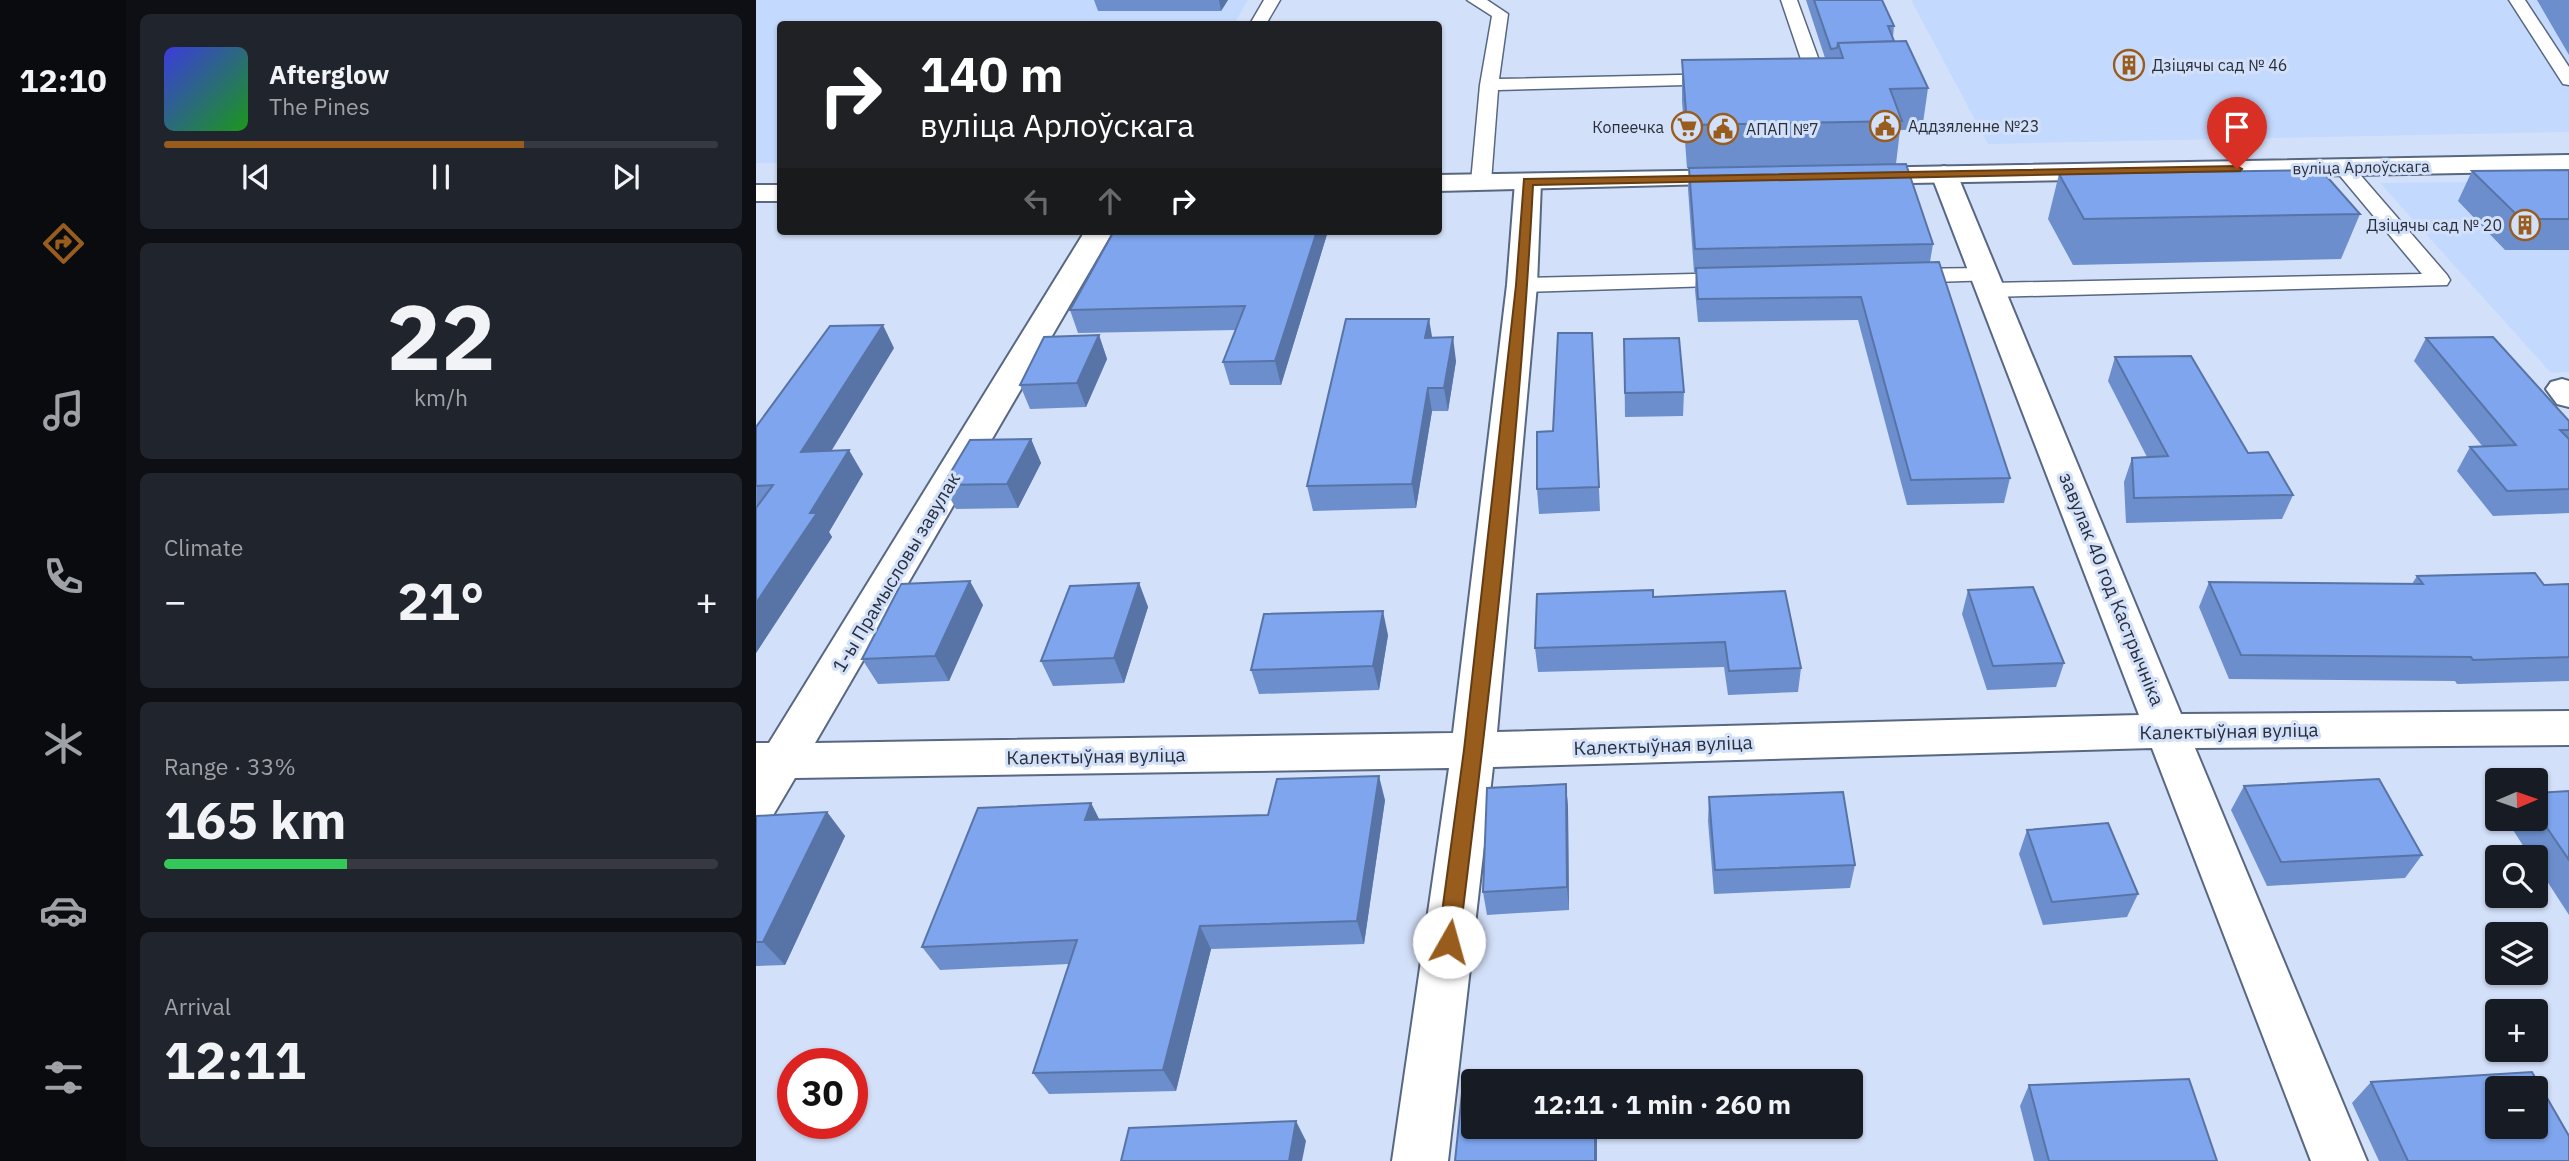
<!DOCTYPE html>
<meta charset="utf-8">
<style>
body{margin:0;font-family:"IBM Plex Sans",sans-serif;background:#20242c;color:#f1f3f6;height:100vh;display:flex;flex-direction:column;font-size:26px;white-space:nowrap}
*{box-sizing:border-box;margin:0}
p{font-size:23px;color:#9ea1a6}
.icon{flex:none;width:38px;height:38px;fill:none;stroke:currentColor;stroke-width:2;stroke-linecap:round;stroke-linejoin:round}
.map{position:relative;flex:1;overflow:hidden}
.sheet{display:flex;flex-direction:column;gap:14px;padding:14px;background:#0d0f14;width:630px}
.sheet>*{flex:none}
.top-card{position:absolute;left:21px;top:21px;width:665px;height:214px;border-radius:7px;box-shadow:0 2px 5px #0004;background:#202124;color:#fff;overflow:hidden}
.needle{width:46px;rotate:88deg}
.tools{position:absolute;left:1729px;top:768px;display:grid;gap:14px}
.tools a{display:grid;place-items:center;width:63px;height:63px;border-radius:7px;background:#171b24;box-shadow:0 2px 5px #0004;font-size:35px}
.speed{position:absolute;left:21px;top:1048px;display:flex;gap:14px;font-size:35px;font-weight:700;text-align:center}
.speed>*{display:grid;place-content:center;width:91px;height:91px;border-radius:50%;background:#171b24;box-shadow:0 2px 5px #0004;line-height:1}
.speed .limit{border:10px solid #d22;background:#fff;color:#111}
.pin{position:absolute;display:grid;place-items:center;width:60px;height:60px;color:#fff;margin:-72px -30px;border-radius:50% 50% 50% 0;rotate:-45deg;box-shadow:0 0 7px #0007}
.pin .icon{rotate:45deg}
.me{position:absolute;width:77px;margin:-38px;rotate:7deg;stroke-linejoin:round;filter:drop-shadow(0 0 5px #0008)}
.turn{display:flex;align-items:center;gap:24px;height:147px;padding:0 28px;font-size:32px}
.turn .icon{width:91px;height:91px;stroke-width:2.5}
.turn b{display:block;font-size:49px;line-height:60px}
.lanes{display:flex;align-items:center;height:66px;padding:0 28px;background:#0003;justify-content:center;gap:35px;direction:ltr}
.lanes .off{opacity:.35}
.big{font-size:52px;font-weight:700;line-height:1.1}
.sheet .card{flex:1;display:flex;flex-direction:column;justify-content:center;gap:10px;min-width:0;padding:0 24px;border-radius:10px;background:#20242c}
.sheet .dial{align-items:center;gap:0}
.dial b{font-size:91px;line-height:1}
.song{display:flex;align-items:center;gap:21px}
.cover{width:84px;height:84px;border-radius:10px;background:linear-gradient(135deg,hsl(240 70% 55%),hsl(120 70% 35%))}
.played{height:7px;border-radius:4px;background:linear-gradient(90deg,#985d1d 65%,#363941 65%)}
.keys{display:flex;justify-content:space-around;direction:ltr}
.heat{display:flex;justify-content:space-between;align-items:center;font-size:38px;direction:ltr}
.charge{height:10px;border-radius:5px;background:linear-gradient(90deg,#34c759 33%,#363941 0)}
.trip{position:absolute;left:705px;top:1069px;width:402px;height:70px;border-radius:7px;background:#171b24;box-shadow:0 2px 5px #0004;font-weight:700;line-height:70px;text-align:center}
main{display:flex;flex:1;min-height:0}
.tabs{display:flex;flex-direction:column;width:126px;justify-content:space-around;align-items:center;background:#090b0e;color:#9ea1a6}
.tabs .icon{width:49px;height:49px}
.tabs .selected{color:#985d1d}
.tabs b{font-size:32px;color:#f1f3f6}
.map>svg:first-child{display:block}
</style>
<main>
<nav class="tabs">
<b>12:10</b>
<svg class="icon selected" aria-label="directions" viewBox="0 0 24 24"><path d="M12 3l9 9-9 9-9-9zM9 14v-3h6M13 9l2 2-2 2"/></svg>
<svg class="icon" aria-label="music" viewBox="0 0 24 24"><path d="M9 18V5l10-2v13"/><circle cx="6" cy="18" r="3"/><circle cx="16" cy="16" r="3"/></svg>
<svg class="icon" aria-label="phone" viewBox="0 0 24 24"><path d="M5 4h4l2 5-3 2q2 4 5 5l2-3 5 2v4C11 20 4 13 5 4z"/></svg>
<svg class="icon" aria-label="climate" viewBox="0 0 24 24"><path d="M12 3v18M4 7l16 10M4 17L20 7"/></svg>
<svg class="icon" aria-label="car" viewBox="0 0 24 24"><path d="M5 17H2v-5l4-1 3-4h7l3 4 3 1v5h-3M9 17h6M6 11h13"/><circle cx="7" cy="17" r="2"/><circle cx="17" cy="17" r="2"/></svg>
<svg class="icon" aria-label="filters" viewBox="0 0 24 24"><path d="M4 7h16M4 17h16"/><circle cx="9" cy="7" r="2"/><circle cx="15" cy="17" r="2"/></svg>
</nav>
<section class="sheet">
<div class="card">
<div class="song"><i class="cover"></i><div><b>Afterglow</b><p>The Pines</p></div></div>
<div class="played"></div>
<div class="keys"><svg class="icon" aria-label="previous" viewBox="0 0 24 24"><path d="M18 5L8 12l10 7zM5 5v14"/></svg><svg class="icon" aria-label="pause" viewBox="0 0 24 24"><path d="M8 5v14M16 5v14"/></svg><svg class="icon" aria-label="next" viewBox="0 0 24 24"><path d="M6 5l10 7-10 7zM19 5v14"/></svg></div>
</div>
<div class="card dial"><b>22</b><p>km/h</p></div>
<div class="card"><p>Climate</p>
<div class="heat"><a>−</a><b class="big">21°</b><a>+</a></div>
</div>
<div class="card"><p>Range · 33%</p><b class="big">165 km</b><div class="charge"></div></div>
<div class="card"><p>Arrival</p><b class="big">12:11</b></div>
</section>
<div class="map">
<svg width="1813" height="1161" viewBox="0 0 1813 1161">
<rect width="100%" height="100%" fill="#d3e0f9"/>
<!-- built -->
<path fill="#c4d9fe" d="M0,0h492l-14,24h-454v139h-24z
M1155,0h658v132l-581,12z
M1813,181v191l-18,1 -171,-190z"/>
<g fill="none" stroke-linecap="round" stroke-linejoin="round">
<!-- service casing -->
<g stroke="#586782" stroke-width="3">
<path id="service" d="M508,0h16l-14,24h-16z
M711,0h20l21,14 -9,65 224,-5 9,5 -9,5 -225,6 -7,92 -3,4h-14l-3,-4 9,-97 12,-69z
M1025,0h16l28,77 -3,4h-12l-3,-4z
M1753,0h16l44,67v18l-6,-1z
M1587,161l7,2 97,112 3,5 -3,5 -456,12 -8,-2 -3,-5 3,-5 8,-2 431,-9 -86,-103 -3,-4 3,-4z
M1229,268l8,2 3,5 -3,5 -88,3 -8,-2 -3,-5 3,-5 8,-2z
M980,273l8,2 3,5 -3,5 -222,7 -8,-2 -3,-5 3,-5 8,-2z"/>
</g>
<!-- minor casing -->
<g stroke="#586782" stroke-width="4">
<path id="minor" d="M1188,166l9,3 4,5 224,540 388,-3v34l-374,3 172,413h-56l-159,-413 -659,19 -45,394h-56l57,-393 -654,10 -23,39 -16,6v-80h13l316,-512h28l-298,512 638,-10 54,-448 8,-103 4,-6 9,-2 9,2 4,6 -4,103 -40,447 642,-17 -208,-541 4,-5z
M1806,379l7,2v26l-12,-3 -11,-15 5,-7z"/>
</g>
<!-- tertiary casing -->
<g stroke="#586782" stroke-width="4">
<path id="tertiary" d="M1813,155v16l-712,13 -9,-3 -4,-5 4,-5 9,-3z
M985,170l9,3 4,5 -4,5 -312,8v-16z
M0,185h24v16h-24z"/>
</g>
<!-- service -->
<use href="#service" fill="#fff" fill-rule="evenodd"/>
<!-- minor -->
<use href="#minor" fill="#fff" fill-rule="evenodd"/>
<!-- tertiary -->
<use href="#tertiary" fill="#fff" fill-rule="evenodd"/>
</g>
<!-- wall -->
<path fill="#6c8ecc" d="M338,0h134l-7,11h-123z
M1050,0h76l12,26 -1,11 1,4 34,47 -6,42h-22l-4,34 37,80 -3,18 80,216 -6,25 -97,2 -49,-185 -160,2 -3,-32 1,-18h-2l-6,-83 1,-21h-2l-5,-67v-41l143,-2z
M1781,0h32v55z
M1813,170v80h-64l-47,-49 14,-30z
M1303,174l301,40 -19,45 -268,6 -25,-46z
M572,231l-47,154h-51l-7,-23 13,-32 -158,3 -8,-23z
M836,333l8,178 -61,3 -2,-25 16,-58z
M343,335l8,24 -21,48 -56,2 -10,-24z
M676,338l24,23 -8,50h-16l-16,97 -103,3 -6,-25z
M1670,338l143,83v92l-76,3 -36,-45 13,-24h13l-69,-86z
M868,339l60,53 -1,24 -58,1z
M138,348l-63,103 32,23 -34,58 3,5 -76,116v-226z
M1359,357l133,96 45,42 -11,24 -156,4 -2,-41 8,-24 15,-1 -39,-76z
M275,439l10,24 -23,45 -62,1 -13,-24z
M1661,576l127,9 25,-1v97l-112,3 -2,-3 -226,-2 -30,-72 10,-25 203,2z
M383,583l9,24 -24,76 -71,3 -12,-25z
M1212,590l96,73 -8,24 -69,3 -25,-76z
M897,597l148,71 -3,24 -70,3 -4,-28 -186,5 -3,-24z
M227,605l-34,76 -71,3 -16,-25z
M632,635l-9,55 -120,4 -8,-24z
M810,784l2,24 1,102 -82,5 -4,-23z
M1488,786l178,69 -17,23 -138,8 -36,-76z
M1813,791v124l-33,-51v-6h-5l-25,-39h30v-26z
M953,797l146,68 -5,23 -136,6 -6,-73z
M629,800l-21,144 -153,5 -35,142 -127,3 -16,-21 36,-109 -129,6 -18,-23 169,-144 8,16 169,-4z
M71,812l18,24 -60,129 -29,1v-150z
M1271,830l111,64 -11,23 -84,8 -24,-71z
M1615,1082l198,79h-190l-27,-58z
M1273,1085l188,76h-183l-14,-55z"/>
<!-- shaded-wall -->
<path fill="#5874a6" d="M463,0h9l-7,11z
M561,231h11l-47,154 -6,-24z
M673,319l4,23 -8,-4z
M127,325l11,23 -78,128 -15,-24z
M343,335l8,24 -21,48 -9,-24z
M697,337l3,24 -8,50 -4,-23z
M672,388l4,23 -16,97 -4,-24z
M275,439l10,24 -23,45 -11,-24z
M93,450l14,24 -34,58 3,5 -76,116v-50z
M214,581l13,24 -34,76 -14,-25z
M383,583l9,24 -24,76 -10,-25z
M627,611l5,24 -9,55 -6,-24z
M623,776l6,24 -21,144 -7,-23z
M810,784l2,24 1,102 -2,-23z
M335,803l12,24 -18,-7z
M71,812l18,24 -60,129 -22,-23z
M444,926l11,23 -35,142 -13,-21z
M540,1121l10,20 -4,20h-13z
M839,1127h2v34h-2z"/>
<!-- building -->
<path fill="#7ea5ed" stroke="#5874a6" stroke-width="2" fill-rule="evenodd" d="M1058,0h68l12,26h-6l6,15 -56,2 -1,5 -6,1z
M1150,41l22,47 -38,1 12,32 -215,4 -5,-65 161,-2 -5,-15z
M1150,164l27,80 -238,5 -6,-81z
M1565,170l39,44 -276,5 -25,-45z
M1813,170v49h-48l-49,-48z
M358,231h203l-42,130 -52,1 22,-56 -175,4z
M1183,262l71,216 -99,2 -50,-183 -163,2 -2,-31z
M590,319h83l-4,19 28,-1 -9,51h-16l-16,96 -105,2z
M127,325l-82,127 48,-2 -39,63h7l-61,90v-95l17,-23 -17,1v-59l74,-101z
M802,333h34l7,154 -62,2v-57l16,-1z
M343,335l-22,48 -57,2 24,-48z
M1737,337l76,84v9h-9l9,9v50l-62,2 -37,-44 46,-2 -90,-107z
M923,338l5,54 -59,1 -1,-54z
M1435,356l57,97 20,-1 25,43 -159,3 -2,-40 36,-2 -53,-99z
M275,439l-24,45 -64,1 27,-45z
M1779,573l9,12 25,-1v73l-96,3 -2,-3 -230,-2 -32,-73 214,2 -6,-8z
M214,581l-35,75 -73,3 39,-75z
M383,583l-25,75 -73,3 29,-75z
M1277,587l31,76 -71,3 -25,-76z
M897,590v7l132,-6 16,77 -72,3 -4,-29 -190,6 2,-54z
M627,611l-10,55 -122,4 13,-56z
M623,776l-22,145 -157,5 -37,144 -130,3 44,-133 -155,7 56,-139 113,-5 -6,17 183,-5 9,-36z
M1623,779l43,76 -141,7 -37,-76z
M810,784l1,103 -84,5 4,-104z
M1813,791v69l-33,-48v-19z
M1087,792l12,73 -140,5 -6,-73z
M71,812l-64,130h-7v-126z
M1352,823l30,71 -86,8 -25,-72z
M1776,1072l37,64v25h-161l-37,-79zM1741,1088h39v39h-39z
M1433,1079l28,82h-168l-20,-76z
M706,1093h12v34h121v34h-140z
M540,1121l-7,40h-168l8,-33z"/>
<!-- route -->
<path fill="#985d1d" stroke="#633c13" stroke-width="2" d="M1481,166l5,3 -2,2 -707,14c-13,253 -43,506 -74,757l-3,7 -7,2 -8,-2 -3,-7 26,-192 52,-465 8,-106z"/>
<!-- icons -->
<defs>
<g id="building-ring" transform="scale(1.575)"><circle r="9.5" fill="#d3e0f9" stroke="#985d1d" stroke-width="1.5"/><path d="M-4-6H4V6H1V3H-1V6H-4ZM-2.5-4.3h1.7v1.8h-1.7ZM.8-4.3h1.7v1.8H.8ZM-2.5-1h1.7V.8h-1.7ZM.8-1h1.7V.8H.8Z" fill="#985d1d"/></g>
<g id="civic-ring" transform="scale(1.575)"><circle r="9.5" fill="#d3e0f9" stroke="#985d1d" stroke-width="1.5"/><path d="M-.6-6.5H3V-4.5H.6V-3L4-1V1h2V6H-6V1h2V-1L-.6-3ZM-1.2 2.5V6h2.4V2.5Z" fill="#985d1d"/></g>
<g id="supermarket-ring" transform="scale(1.575)"><circle r="9.5" fill="#d3e0f9" stroke="#985d1d" stroke-width="1.5"/><path d="M-6-5.5h2.5l.6 2H6L4.5 2H-2.5L-4.4-4H-6ZM-1.5 3.2a1.3 1.3 0 1 0 .1 0ZM3 3.2a1.3 1.3 0 1 0 .1 0Z" fill="#985d1d"/></g>
</defs>
<g fill-rule="evenodd">
<use href="#building-ring" x="1373" y="65"/>
<use href="#civic-ring" x="1129" y="126"/>
<use href="#supermarket-ring" x="931" y="127"/>
<use href="#civic-ring" x="967" y="129"/>
<use href="#building-ring" x="1769" y="225"/>
</g>
<g text-anchor="middle" stroke-width="6" stroke-linejoin="round" paint-order="stroke">
<!-- far-poi labels -->
<g font-size="16" fill="#292f3b" stroke="#d3e0f9" text-anchor="start">
<text x="1396" y="71">Дзіцячы сад № 46</text>
<text x="1152" y="132">Аддзяленне №23</text>
<text x="908" y="133" text-anchor="end">Копеечка</text>
<text x="990" y="135">АПАП №7</text>
<text x="1746" y="231" text-anchor="end">Дзіцячы сад № 20</text>
</g>
<!-- far-street labels -->
<g font-size="16" fill="#292f3b" stroke="#d3e0f9">
<text transform="translate(1605 167) rotate(-1)" y="6">вуліца Арлоўскага</text>
</g>
<!-- street labels -->
<g font-size="19" fill="#292f3b" stroke="#d3e0f9">
<text transform="translate(140 572) rotate(-59)" y="7">1-ы Прамысловы завулак</text>
<text transform="translate(1356 589) rotate(68)" y="7">завулак 40 год Кастрычніка</text>
<text transform="translate(1473 731) rotate(-1)" y="7">Калектыўная вуліца</text>
<text transform="translate(907 745) rotate(-2)" y="7">Калектыўная вуліца</text>
<text transform="translate(340 756) rotate(-1)" y="7">Калектыўная вуліца</text>
</g>
</g>
</svg>
<div class="tools">
<a><svg class="needle" viewBox="-14 -14 28 28"><path d="M0-13l5 13h-10z" fill="#e53935"/><path d="M0 13l5-13h-10z" fill="#9ea1a6"/></svg></a>
<a><svg class="icon" aria-label="search" viewBox="0 0 24 24"><circle cx="10" cy="10" r="6"/><path d="M15 15l6 6"/></svg></a>
<a><svg class="icon" aria-label="layers" viewBox="0 0 24 24"><path d="M12 4l9 5-9 5-9-5zM3 14l9 5 9-5"/></svg></a>
<a>+</a>
<a>−</a>
</div>
<div class="speed"><div class="limit">30</div></div>
<div class="pin" style="left:1481px;top:169px;background:#d93025"><svg class="icon" aria-label="arrive" viewBox="0 0 24 24"><path d="M6 21V4h12l-3 4 3 4H6"/></svg></div>
<svg class="me" style="left:693px;top:942px" viewBox="-20 -20 40 40"><circle r="19" fill="#fff"/><path d="M0-13L10 11 0 6-10 11z" fill="#985d1d"/></svg>
<div class="trip">12:11 · 1 min · 260 m</div>
<div class="top-card">
<div class="turn"><svg class="icon" aria-label="right" viewBox="0 0 24 24"><path d="M7 20v-9h11M14 6l5 5-5 5"/></svg><div><b>140 m</b>вуліца Арлоўскага</div></div>
<div class="lanes"><svg class="icon off" aria-label="left" viewBox="0 0 24 24"><path d="M17 20v-9H6M10 6l-5 5 5 5"/></svg><svg class="icon off" aria-label="ahead" viewBox="0 0 24 24"><path d="M12 20V5M6 11l6-6 6 6"/></svg><svg class="icon" aria-label="right" viewBox="0 0 24 24"><path d="M7 20v-9h11M14 6l5 5-5 5"/></svg></div>
</div>
</div>
</main>
